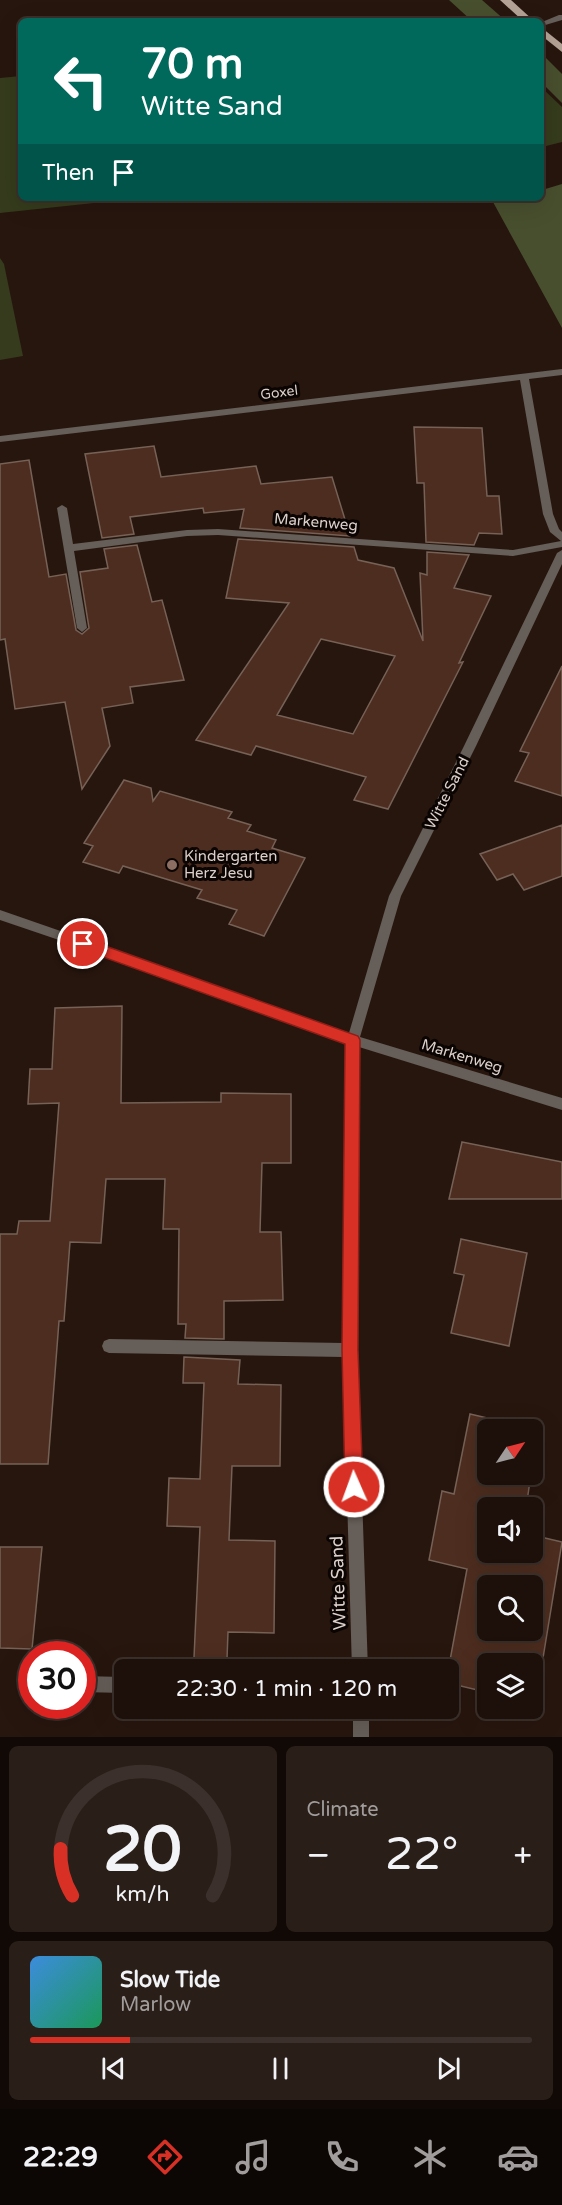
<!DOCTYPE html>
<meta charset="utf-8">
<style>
body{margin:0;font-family:"Varela Round",sans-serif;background:#2a1e18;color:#f1f3f6;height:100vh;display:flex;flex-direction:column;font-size:22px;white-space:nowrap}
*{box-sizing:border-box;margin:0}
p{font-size:20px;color:#a09d9c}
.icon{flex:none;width:33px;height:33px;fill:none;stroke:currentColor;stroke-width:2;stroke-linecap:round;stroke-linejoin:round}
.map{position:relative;height:1737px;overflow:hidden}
.details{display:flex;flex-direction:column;gap:9px;padding:9px;background:#100906;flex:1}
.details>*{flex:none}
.guide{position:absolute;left:18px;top:18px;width:526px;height:183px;border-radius:9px;box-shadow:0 6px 24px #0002,0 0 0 2px #3b302b;background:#00695c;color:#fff;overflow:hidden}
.needle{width:39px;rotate:55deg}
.fabs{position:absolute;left:477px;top:1419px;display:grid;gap:12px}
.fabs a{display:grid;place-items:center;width:66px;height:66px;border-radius:9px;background:#1d100a;box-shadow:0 6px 24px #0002,0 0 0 2px #3b302b;font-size:30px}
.speed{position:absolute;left:18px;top:1641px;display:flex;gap:12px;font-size:30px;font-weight:700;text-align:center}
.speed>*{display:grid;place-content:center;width:78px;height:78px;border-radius:50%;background:#1d100a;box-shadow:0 6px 24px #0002,0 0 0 2px #3b302b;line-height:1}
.speed .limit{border:9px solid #d22;background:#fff;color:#111}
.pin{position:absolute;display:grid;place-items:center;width:51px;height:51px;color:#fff;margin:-26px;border:3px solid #fff;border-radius:50%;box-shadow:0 2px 6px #0007}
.me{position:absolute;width:66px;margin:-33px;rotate:358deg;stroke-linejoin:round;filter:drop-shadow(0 0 4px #0008)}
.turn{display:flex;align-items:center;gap:21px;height:126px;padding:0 24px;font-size:27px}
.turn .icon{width:78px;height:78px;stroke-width:2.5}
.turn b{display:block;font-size:42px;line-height:51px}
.then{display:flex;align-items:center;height:57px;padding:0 24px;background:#0003;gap:12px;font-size:22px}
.big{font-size:45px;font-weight:600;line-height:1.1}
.details .tile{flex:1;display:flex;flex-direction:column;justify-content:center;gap:9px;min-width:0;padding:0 21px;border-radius:9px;background:#2a1e18}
.details .dial{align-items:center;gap:0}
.dial svg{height:156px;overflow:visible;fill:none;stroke:#3b302b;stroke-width:7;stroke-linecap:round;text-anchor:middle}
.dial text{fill:#f1f3f6;stroke:none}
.song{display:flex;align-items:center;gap:18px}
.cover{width:72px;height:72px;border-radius:9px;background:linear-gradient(135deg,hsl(210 70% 55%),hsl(150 70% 35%))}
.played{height:6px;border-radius:3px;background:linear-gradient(90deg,#d93025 20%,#3b302b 20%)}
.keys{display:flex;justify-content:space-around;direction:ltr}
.heat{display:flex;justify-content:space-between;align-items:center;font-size:33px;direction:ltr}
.details .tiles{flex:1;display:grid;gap:9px;grid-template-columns:1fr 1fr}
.tile:last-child{grid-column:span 2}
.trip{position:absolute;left:114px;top:1659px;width:345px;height:60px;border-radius:9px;background:#1d100a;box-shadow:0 6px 24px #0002,0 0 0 2px #3b302b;font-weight:600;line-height:60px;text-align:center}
.menu{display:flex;height:96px;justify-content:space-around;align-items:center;background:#0c0604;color:#a09d9c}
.menu .icon{width:42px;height:42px}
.menu .current{color:#d93025}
.menu b{font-size:27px;color:#f1f3f6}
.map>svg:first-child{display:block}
</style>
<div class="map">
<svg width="562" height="1737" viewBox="0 0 562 1737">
<rect width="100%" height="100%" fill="#27160e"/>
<!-- green -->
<path fill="#353b1c" d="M21,76v122h120l-141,15v-135z
M542,88l20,19v35l-20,5z
M0,258l4,6 19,92 -23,4z"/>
<!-- forest -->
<path fill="#484f2e" d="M449,0h33l24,21h-34z
M542,54l20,20v29l-20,-20z
M562,184v144l-69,-126 17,-4h32v-8z"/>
<!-- building -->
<path fill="#4d2d1f" stroke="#766157" stroke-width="1.5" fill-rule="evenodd" d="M414,427l68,1 5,68h12l3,38 -23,-1 -5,12 -48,-3 -2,-59h-7z
M154,446l7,31 95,-11 5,18 71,-7 18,59 -110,-8 4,-19 -40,4 -1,-5 -73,9 4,17 -32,4 -17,-84z
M29,460l20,117 17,-3 10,56 6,4 7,-6 -9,-56 28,-4 -4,-19 33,-4 15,57 10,-2 22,80 -54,7 3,16 -31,5 8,38 -28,43 -17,-87 -50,7 -10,-70 -5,1v-176z
M238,539l116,8 4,13 36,8 29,73 -3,-68 7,2v-23l42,3 -15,33 37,8 -32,67 4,-1 -75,147 -34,-9 12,-23 -110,-31 -5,9 -55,-15 93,-137 -63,-5zM321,639l74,17 -42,78 -76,-19z
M562,666v130l-47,-15 14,-28 -9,-2z
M124,780l27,8 2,13 7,-10 72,21 -4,6 23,7 -4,6 29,9 -4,8 33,10 -41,78 -35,-12 8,-14 -40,-12 5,-8 -79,-24 -4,7 -36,-11 10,-16 -9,-3z
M562,825v51l-38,14 -11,-16 -16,6 -17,-26z
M122,1006l-1,97 100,-1v-9l70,1v69h-29l-2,69h21l2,68 -59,1v38l-39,-1 1,-14h-8l1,-95h-16l2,-50h-59l-5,64 -31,-1 -6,79h-5l-11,143h-48v-230h17l2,-13h31l9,-118 -31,1 2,-35h22l3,-61z
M462,1142l100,20v37h-113z
M461,1239l66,14 -18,93 -58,-13 13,-58 -10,-2z
M184,1357l56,3 -2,24 43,1 -1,81h-48l-3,74 46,1 -1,92 -46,-1 -1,27 -33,-1 6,-131 -33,-1 2,-48 31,1 4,-96h-21z
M470,1414l69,16 -7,37v-37h-44v44h43l-5,34h-38v44h44v-17l30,7 -20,122 -49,-12 -2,12h-3l-2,28 -38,-9v-12l19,-102 -38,-9 13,-69 12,3zM488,1586h44v44h-44z
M0,1547h42l-10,102 -32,-1z"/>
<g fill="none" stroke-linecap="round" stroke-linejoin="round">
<!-- service -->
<path fill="#665e58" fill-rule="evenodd" d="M559,15h3v5l-20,6v-4z"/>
<!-- minor -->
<path fill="#665e58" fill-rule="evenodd" d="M562,369v6l-33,4 24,135 6,15 3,3v15l-49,9 -295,-21 -31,1 -113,15 13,77 -5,4 -5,-4 -20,-120 5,-3 5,3 6,36 114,-14 31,-1 295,21 48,-9 -11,-9 -7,-18 -23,-134 -520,62v-6z
M562,550v14l-86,182 -75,150 -41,141 202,61v12l-203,-63 -2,303 11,320h-16l-9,-313 -234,-4 -5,-2 -2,-5 2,-5 5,-2 234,4 4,-300 -185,-68 -162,-55v-10l170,59 179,64 40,-137 75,-150 93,-193z
M82,1676l42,1v16l-42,-1z
M353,1708h16v29h-16z"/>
<!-- primary -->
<path fill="#b4a296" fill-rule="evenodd" d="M500,0h11l23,21h-11z
M542,28l20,16v8l-20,-16z"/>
</g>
<!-- route -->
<path fill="#d93025" stroke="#8d1f18" stroke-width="1.5" d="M83,938l275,98 2,4 -2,310 5,137 -3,6 -6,3 -6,-3 -3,-6 -3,-137 3,-306 -267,-96 -2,-4z"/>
<!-- markers -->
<circle fill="#8d6e63" stroke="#0a0403" stroke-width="2" cx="172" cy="865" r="6"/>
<g text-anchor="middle" stroke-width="6" stroke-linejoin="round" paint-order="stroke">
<!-- far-street labels -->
<g font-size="14" fill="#dcd0ca" stroke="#0a0403">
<text transform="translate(279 392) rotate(-7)" y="5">Goxel</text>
</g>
<!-- street labels -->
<g font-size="15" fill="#dcd0ca" stroke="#0a0403">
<text transform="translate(316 522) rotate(5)" y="5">Markenweg</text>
<text transform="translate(447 793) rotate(-63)" y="5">Witte Sand</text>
<text transform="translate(462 1056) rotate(17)" y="5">Markenweg</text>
</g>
<!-- poi labels -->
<g font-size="15" fill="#dcd0ca" stroke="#0a0403" text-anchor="start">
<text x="184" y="861">Kindergarten<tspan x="184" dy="17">Herz Jesu</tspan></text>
</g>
<!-- near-street labels -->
<g font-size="18" fill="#dcd0ca" stroke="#0a0403">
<text transform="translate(338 1583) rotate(-92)" y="6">Witte Sand</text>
</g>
</g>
</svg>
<div class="fabs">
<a><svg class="needle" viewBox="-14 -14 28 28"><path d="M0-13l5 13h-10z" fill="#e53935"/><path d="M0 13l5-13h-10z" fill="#a09d9c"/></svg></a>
<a><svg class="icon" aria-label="sound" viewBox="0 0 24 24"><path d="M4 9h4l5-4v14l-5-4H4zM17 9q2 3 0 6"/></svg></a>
<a><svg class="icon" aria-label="search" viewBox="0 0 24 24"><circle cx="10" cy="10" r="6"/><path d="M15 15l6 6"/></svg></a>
<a><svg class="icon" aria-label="layers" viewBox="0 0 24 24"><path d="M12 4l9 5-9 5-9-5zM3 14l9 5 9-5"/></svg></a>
</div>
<div class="speed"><div class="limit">30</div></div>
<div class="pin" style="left:83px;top:944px;background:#d93025"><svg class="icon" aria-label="arrive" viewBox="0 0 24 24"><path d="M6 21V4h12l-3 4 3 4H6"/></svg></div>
<svg class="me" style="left:354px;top:1487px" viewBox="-20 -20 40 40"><circle r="17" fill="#d93025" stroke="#fff" stroke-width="3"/><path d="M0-11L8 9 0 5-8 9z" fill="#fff"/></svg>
<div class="trip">22:30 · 1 min · 120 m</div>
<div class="guide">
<div class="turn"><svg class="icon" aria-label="left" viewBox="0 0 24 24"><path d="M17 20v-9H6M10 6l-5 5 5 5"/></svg><div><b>70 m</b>Witte Sand</div></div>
<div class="then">Then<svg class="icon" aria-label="arrive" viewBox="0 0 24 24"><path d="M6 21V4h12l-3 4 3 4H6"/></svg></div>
</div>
</div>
<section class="details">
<div class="tiles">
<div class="tile dial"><svg viewBox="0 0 100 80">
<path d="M14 69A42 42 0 1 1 86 69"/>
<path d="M14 69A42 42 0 0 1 8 45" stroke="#d93025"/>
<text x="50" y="56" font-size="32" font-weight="700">20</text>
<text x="50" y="72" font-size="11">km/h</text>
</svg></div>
<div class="tile"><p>Climate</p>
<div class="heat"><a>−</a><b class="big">22°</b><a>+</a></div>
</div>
<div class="tile">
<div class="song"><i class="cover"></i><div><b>Slow Tide</b><p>Marlow</p></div></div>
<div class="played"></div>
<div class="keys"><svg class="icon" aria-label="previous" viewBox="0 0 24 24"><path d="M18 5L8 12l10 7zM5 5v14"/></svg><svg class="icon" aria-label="pause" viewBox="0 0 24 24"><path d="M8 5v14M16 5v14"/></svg><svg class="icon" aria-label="next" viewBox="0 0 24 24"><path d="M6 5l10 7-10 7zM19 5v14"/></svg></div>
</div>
</div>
</section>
<nav class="menu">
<b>22:29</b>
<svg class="icon current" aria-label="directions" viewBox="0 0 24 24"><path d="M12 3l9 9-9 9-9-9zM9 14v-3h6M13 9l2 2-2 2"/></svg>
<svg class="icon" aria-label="music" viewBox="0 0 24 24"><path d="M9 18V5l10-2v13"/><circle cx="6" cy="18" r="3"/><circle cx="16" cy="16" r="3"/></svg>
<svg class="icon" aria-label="phone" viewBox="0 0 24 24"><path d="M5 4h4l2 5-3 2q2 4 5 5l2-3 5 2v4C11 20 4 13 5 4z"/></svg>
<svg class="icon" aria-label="climate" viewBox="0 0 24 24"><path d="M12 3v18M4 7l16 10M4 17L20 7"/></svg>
<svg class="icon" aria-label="car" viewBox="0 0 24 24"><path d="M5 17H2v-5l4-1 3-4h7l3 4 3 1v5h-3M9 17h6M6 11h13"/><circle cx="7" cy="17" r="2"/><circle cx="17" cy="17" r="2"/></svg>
</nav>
